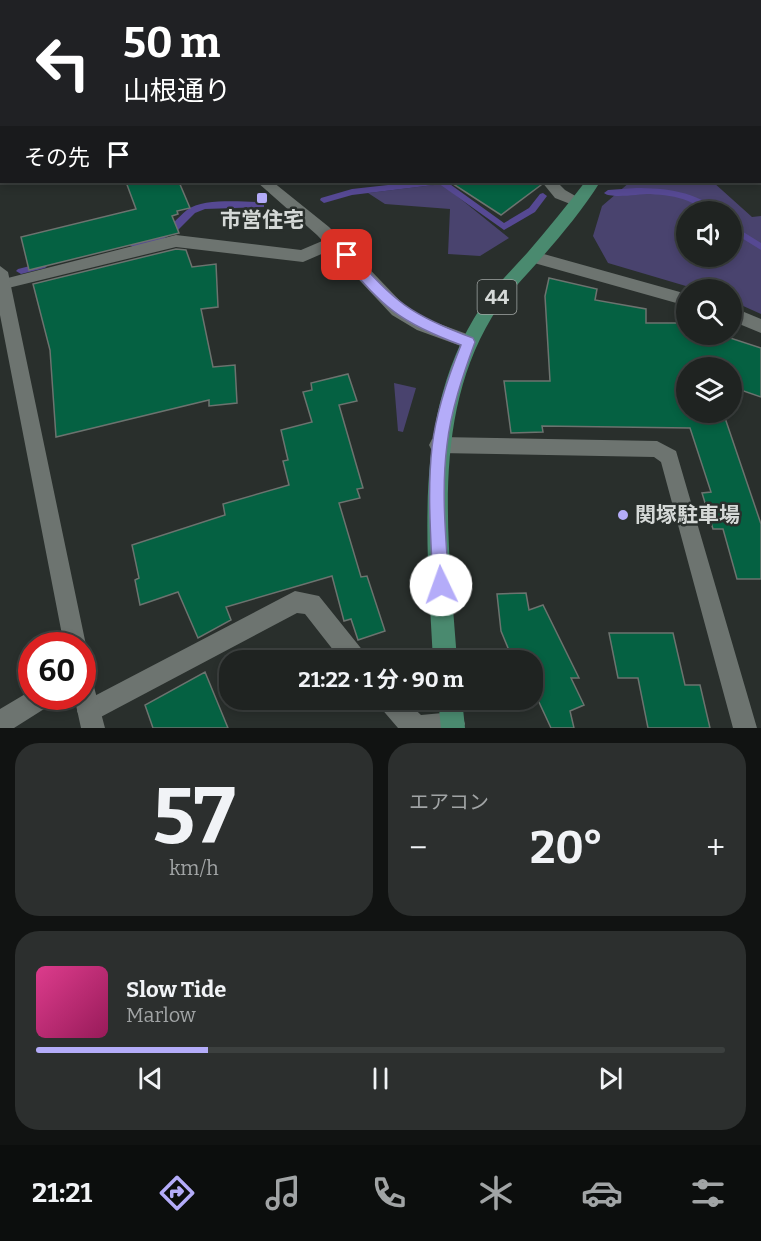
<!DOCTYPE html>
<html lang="ja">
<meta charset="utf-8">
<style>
body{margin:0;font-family:Bitter,"Noto Sans JP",serif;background:#2c2f2e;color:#f1f3f6;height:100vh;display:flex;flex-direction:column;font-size:22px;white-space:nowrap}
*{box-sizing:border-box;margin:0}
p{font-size:20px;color:#a1a4a5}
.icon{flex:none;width:33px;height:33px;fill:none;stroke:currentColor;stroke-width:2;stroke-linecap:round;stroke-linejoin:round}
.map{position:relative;height:728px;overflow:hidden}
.drawer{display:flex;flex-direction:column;gap:15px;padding:15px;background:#111312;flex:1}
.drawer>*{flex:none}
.guide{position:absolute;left:0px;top:0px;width:762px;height:183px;box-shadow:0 3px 9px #0003,0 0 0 2px #3c403f;background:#202124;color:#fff;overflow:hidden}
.buttons{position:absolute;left:676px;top:201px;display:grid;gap:12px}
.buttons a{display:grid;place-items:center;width:66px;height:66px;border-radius:50%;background:#1f2321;box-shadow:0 3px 9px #0003,0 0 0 2px #3c403f;font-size:30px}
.speed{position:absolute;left:18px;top:632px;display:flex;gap:12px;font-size:30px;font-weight:700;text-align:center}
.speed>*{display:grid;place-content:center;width:78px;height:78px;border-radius:50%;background:#1f2321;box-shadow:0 3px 9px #0003,0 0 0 2px #3c403f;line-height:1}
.speed .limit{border:9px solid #d22;background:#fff;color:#111}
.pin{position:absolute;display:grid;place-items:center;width:51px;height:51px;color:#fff;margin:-26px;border-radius:12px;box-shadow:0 3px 9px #0006}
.me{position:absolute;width:66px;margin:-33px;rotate:357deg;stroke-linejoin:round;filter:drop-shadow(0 0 4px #0008)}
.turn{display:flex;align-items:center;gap:21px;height:126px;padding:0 24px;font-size:27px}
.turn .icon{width:78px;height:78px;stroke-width:2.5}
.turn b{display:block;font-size:42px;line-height:51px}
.then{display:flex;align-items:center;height:57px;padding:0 24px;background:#0003;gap:12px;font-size:22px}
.big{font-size:45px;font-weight:700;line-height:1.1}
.drawer .card{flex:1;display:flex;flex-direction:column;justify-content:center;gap:9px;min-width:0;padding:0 21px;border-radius:24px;background:#2c2f2e}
.drawer .dial{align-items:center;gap:0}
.dial b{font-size:78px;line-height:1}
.song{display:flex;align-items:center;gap:18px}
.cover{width:72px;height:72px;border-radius:9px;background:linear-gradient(135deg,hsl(330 70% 55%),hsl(330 70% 35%))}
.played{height:6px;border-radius:3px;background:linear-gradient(90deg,#b4acf9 25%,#3c403f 25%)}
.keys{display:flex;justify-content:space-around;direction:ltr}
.heat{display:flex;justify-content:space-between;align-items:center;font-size:33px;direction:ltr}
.drawer .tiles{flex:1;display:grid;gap:15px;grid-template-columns:1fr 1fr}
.card:last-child{grid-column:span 2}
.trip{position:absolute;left:219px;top:650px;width:324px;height:60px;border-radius:24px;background:#1f2321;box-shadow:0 3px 9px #0003,0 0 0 2px #3c403f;font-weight:700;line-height:60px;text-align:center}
.tabs{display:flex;height:96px;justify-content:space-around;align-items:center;background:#0c0e0d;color:#a1a4a5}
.tabs .icon{width:42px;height:42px}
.tabs .on{color:#b4acf9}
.tabs b{font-size:27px;color:#f1f3f6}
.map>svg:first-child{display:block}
</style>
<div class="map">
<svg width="761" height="728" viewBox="0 0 761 728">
<rect width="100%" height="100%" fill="#292f2c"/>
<!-- green -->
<path fill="#49436e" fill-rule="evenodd" d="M630,182h83l39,35 9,-1v98l-29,-13v-11l-36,-1 -88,-26 -15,-27 9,-30zM687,212h45v44h-45z
M442,184l67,54 -29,18 -32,-2 2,-45 -65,-5 -17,-11z
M394,383l22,5 -13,44 -5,-1z"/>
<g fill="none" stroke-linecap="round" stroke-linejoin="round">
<!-- stream -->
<path fill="#564993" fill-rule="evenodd" d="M63,0h11l-1,2h-12z
M0,13h2v4h-2z
M415,182h32l57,41 25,-15 11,-14 3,-1 4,3 -12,16 -31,18 -66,-47 -4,2 -82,10 -28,8 -4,-3 1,-2 31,-9z
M636,188c28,0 61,3 83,24 -13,0 -19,-6 -31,-11 -12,-5 -25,-6 -38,-7 -11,0 -39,5 -46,-1l4,-3z
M261,202l3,1v4l-59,2 -10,4 -19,19 -19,10 -24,5 -5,-3c8,-6 21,-6 31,-10 12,-7 18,-16 28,-24 16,-12 54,-8 74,-8z
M732,225l29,18v7l-29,-18z
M42,263l5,3 -2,2 -24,6 -5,-3 2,-2z"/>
</g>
<!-- building -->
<path fill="#056142" stroke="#6c736f" stroke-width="1.5" d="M126,182h53l11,26 -13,3 1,3 -6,2 7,17 -150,37 -8,-33 115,-28z
M450,182h90l1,3 -40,30z
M176,249l10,1 6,17 24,-3 2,43 -17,2 12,58 22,-2 2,38 -28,3v-6l-153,37 -6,-87 -17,-66z
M549,278l48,11 -2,11 51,9v14h33l4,10 35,1 43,14v49l-29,-10v-19h-45v44h36l38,112v55h-24l-14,-50h-10l-11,-36 9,-1 -21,-64 -148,-2 1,6 -32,1 -7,-52h46l-5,-85z
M348,374l9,27 -18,4 24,83 -6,1 3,9 -21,5 22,74 6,-1 18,55 -27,9 -7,-21 -7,2 -12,-45 -106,31 5,13 -33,18 -20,-46 -38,13 -5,-25 4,-2 -7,-33 93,-30 -2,-11 66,-19 -6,-24 5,-1 -7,-30 31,-8 -9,-30 9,-2 -1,-7z
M526,593l3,17 14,-5 36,73h-8l13,27 -14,6 4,17h-23l-19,-41v-27h-19l-12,-29 -4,-37z
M609,633h64l12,52h15l10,43h-62l-10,-50h-20z
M205,672l23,56h-75l-8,-23z"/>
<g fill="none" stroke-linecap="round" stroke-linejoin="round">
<!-- service -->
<path fill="#6d7470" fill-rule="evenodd" d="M160,0h12l1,2h-12z
M523,0h15l2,2h-16z
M608,0h12v2h-12z
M542,182h15l8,8 21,12 -8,5 -23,-9z
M176,235l125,15 33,-14 8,6 -2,4 -37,16 -127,-15 -176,43v-10z
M295,591l24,5 45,56 4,8h-27l-36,-46 -8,-1 -200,106 -8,4 -8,-4 -4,-8 4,-8z
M376,699h28l17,16 32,-3 9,3 3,9 -2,4h-65l-18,-21z"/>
<!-- minor -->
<path fill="#6d7470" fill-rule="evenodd" d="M354,0h17l-19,2z
M0,77h2v8h-2z
M533,251l154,43v12l-160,-45 -2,-4z
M0,266l8,6 78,373 -4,8v-8h-18l-64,-330z
M732,307l29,12v14l-29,-12z
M439,437l218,4 19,10 81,277h-24l-72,-266 -7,-5 -215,-4 -7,-2 -3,-6 3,-6z
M82,668l8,4 15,56h-24l-7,-32h8z
M32,690v6h24l-4,8 -38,24h-14v-19z"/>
<!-- tertiary -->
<path fill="#6d7470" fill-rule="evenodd" d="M28,0h12l2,2h-13z
M257,182h16l56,45 75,78 25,15 46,17 3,5 -3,5 -6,2 -52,-19 -25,-15 -75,-80z"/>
<!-- primary -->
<path fill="#4a8a6f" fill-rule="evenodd" d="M721,0h12l-14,2z
M585,182h15c-18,29 -42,57 -64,82 -15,17 -32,34 -44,53 -62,103 -43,229 -35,343h-24c-6,-119 -21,-248 48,-353 13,-20 31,-37 47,-55 20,-23 39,-47 57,-70z
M438,699h24l3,29h-24z"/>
</g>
<!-- route -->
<path fill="#b4acf9" stroke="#7570a2" stroke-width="1.5" d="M347,250l4,2c44,50 59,63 122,86l2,4c-12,33 -24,68 -28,103 -6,46 -1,94 2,140l-2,6 -6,2 -6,-2 -2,-6c-2,-46 -6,-92 -1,-138 4,-35 16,-70 29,-102 -62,-23 -77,-37 -119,-87v-6z"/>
<!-- markers -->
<g fill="#b4acf9" stroke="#292f2c" stroke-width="2">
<rect x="256" y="192" width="12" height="12" rx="3"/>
<circle cx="623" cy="515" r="6"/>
</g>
<g text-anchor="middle" stroke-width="5" stroke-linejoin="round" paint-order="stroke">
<!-- shield labels -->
<rect fill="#292f2c" stroke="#a1a6a4" stroke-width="1.5" x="477.5" y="280" width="39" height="34" rx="4.5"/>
<g font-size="20" font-weight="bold" fill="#d5d9d7">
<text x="497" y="304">44</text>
</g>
<!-- poi labels -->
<g font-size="21" font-weight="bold" fill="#d5d9d7" stroke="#292f2c">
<text x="262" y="227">市営住宅</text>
<text x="635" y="522" text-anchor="start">関塚駐車場</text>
</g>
</g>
</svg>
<div class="buttons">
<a><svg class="icon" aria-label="sound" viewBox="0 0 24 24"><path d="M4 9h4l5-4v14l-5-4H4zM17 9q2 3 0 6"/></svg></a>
<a><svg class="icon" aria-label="search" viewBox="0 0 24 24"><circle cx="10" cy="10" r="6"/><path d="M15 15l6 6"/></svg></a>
<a><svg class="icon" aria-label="layers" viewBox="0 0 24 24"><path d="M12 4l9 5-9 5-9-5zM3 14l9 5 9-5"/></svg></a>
</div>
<div class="speed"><div class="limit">60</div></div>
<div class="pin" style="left:347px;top:255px;background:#d93025"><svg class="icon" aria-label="arrive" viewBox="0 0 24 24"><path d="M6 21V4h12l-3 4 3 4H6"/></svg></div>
<svg class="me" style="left:441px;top:585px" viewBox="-20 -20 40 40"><circle r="19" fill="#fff"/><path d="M0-13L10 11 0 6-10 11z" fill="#b4acf9"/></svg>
<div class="trip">21:22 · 1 分 · 90 m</div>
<div class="guide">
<div class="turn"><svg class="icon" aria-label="left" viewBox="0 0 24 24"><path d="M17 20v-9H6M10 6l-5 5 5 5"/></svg><div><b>50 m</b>山根通り</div></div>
<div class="then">その先<svg class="icon" aria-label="arrive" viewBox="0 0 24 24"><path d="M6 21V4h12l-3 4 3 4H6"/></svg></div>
</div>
</div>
<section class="drawer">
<div class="tiles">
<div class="card dial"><b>57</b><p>km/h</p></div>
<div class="card"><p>エアコン</p>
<div class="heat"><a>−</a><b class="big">20°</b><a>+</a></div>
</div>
<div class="card">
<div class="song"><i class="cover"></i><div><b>Slow Tide</b><p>Marlow</p></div></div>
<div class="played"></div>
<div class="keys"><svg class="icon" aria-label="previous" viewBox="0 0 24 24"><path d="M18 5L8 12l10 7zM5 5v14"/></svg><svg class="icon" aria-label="pause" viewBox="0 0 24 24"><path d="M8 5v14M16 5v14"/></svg><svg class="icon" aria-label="next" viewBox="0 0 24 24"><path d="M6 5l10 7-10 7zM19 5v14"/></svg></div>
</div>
</div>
</section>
<nav class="tabs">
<b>21:21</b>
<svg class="icon on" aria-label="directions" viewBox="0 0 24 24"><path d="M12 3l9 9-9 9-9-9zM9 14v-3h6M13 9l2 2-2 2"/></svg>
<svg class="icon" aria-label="music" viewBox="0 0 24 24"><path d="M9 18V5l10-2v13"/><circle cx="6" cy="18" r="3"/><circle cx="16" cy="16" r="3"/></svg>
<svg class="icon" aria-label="phone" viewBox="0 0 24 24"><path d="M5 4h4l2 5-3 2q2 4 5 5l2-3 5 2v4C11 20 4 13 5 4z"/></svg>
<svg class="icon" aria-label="climate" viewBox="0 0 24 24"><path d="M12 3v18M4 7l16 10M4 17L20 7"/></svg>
<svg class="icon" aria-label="car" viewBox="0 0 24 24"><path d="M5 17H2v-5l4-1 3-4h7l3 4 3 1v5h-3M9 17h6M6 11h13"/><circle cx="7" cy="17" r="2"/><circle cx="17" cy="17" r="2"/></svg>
<svg class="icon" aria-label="filters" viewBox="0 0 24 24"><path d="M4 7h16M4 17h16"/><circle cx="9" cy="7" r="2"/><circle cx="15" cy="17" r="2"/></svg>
</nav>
